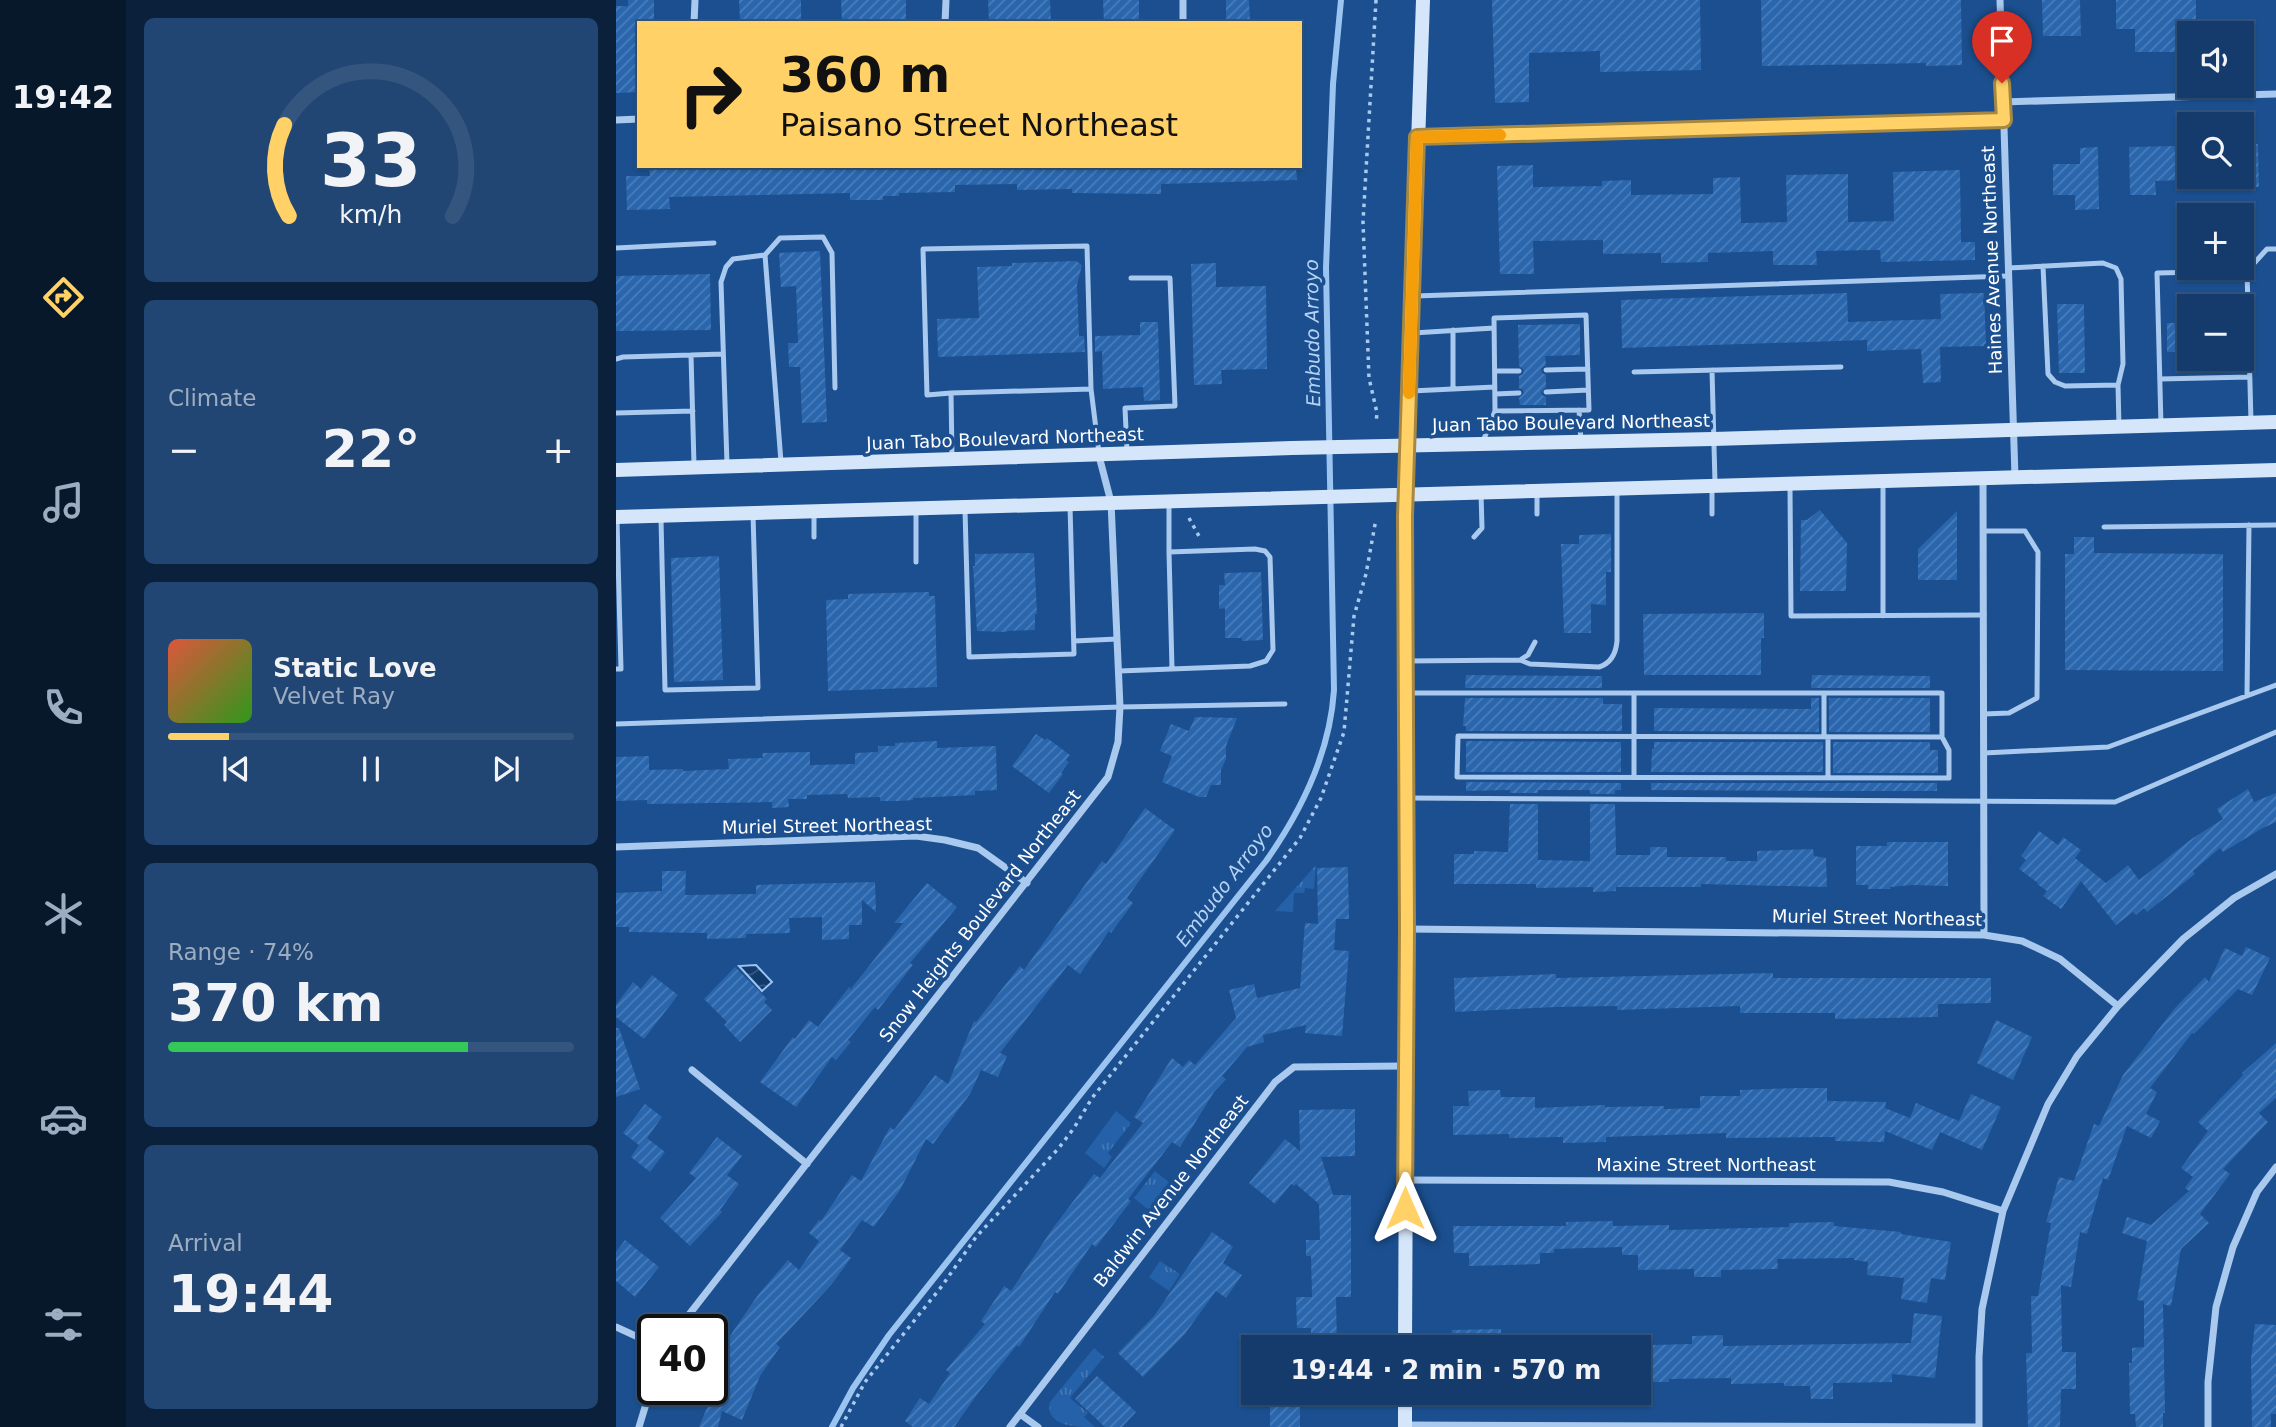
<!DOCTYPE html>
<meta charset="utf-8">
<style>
body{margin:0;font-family:"DejaVu Sans",sans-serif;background:#214673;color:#f1f3f6;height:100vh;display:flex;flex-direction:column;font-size:26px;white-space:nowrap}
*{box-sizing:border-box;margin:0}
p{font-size:23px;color:#9dadc1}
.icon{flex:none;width:38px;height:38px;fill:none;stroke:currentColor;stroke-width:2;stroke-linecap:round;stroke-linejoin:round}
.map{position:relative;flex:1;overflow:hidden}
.details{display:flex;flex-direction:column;gap:18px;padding:18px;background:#0b203b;width:490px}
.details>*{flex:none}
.banner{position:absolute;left:21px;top:21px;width:665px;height:147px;border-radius:0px;box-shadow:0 2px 5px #0004,0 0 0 2px #33557e;background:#ffd166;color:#111;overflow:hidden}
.controls{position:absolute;left:1561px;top:21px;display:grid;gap:14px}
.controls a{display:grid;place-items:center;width:77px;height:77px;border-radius:0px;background:#143b6b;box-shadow:0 2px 5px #0004,0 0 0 2px #33557e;font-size:35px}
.speed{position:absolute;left:21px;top:1314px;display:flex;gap:14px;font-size:35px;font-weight:700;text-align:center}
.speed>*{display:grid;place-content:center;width:91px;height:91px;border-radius:50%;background:#143b6b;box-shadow:0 2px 5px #0004,0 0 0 2px #33557e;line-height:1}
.speed .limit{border:4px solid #111;border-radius:10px;background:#fff;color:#111}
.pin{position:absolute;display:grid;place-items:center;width:60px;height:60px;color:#fff;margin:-72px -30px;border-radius:50% 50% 50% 0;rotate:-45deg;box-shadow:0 0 7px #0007}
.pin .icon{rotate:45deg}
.me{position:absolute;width:77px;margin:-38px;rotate:0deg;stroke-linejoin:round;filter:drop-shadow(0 0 5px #0008)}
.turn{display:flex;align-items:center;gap:24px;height:147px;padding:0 28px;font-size:32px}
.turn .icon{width:91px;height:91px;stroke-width:2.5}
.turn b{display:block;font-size:49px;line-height:60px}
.big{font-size:52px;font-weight:700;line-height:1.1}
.details .card{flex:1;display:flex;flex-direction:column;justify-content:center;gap:10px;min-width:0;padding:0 24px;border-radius:10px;background:#214673}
.details .dial{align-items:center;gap:0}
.dial svg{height:182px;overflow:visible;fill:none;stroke:#33557e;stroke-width:7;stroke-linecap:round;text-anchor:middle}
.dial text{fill:#f1f3f6;stroke:none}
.song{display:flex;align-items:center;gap:21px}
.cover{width:84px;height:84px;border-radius:10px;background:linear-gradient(135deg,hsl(10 70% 55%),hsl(110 70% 35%))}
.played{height:7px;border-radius:4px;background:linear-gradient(90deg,#ffd166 15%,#33557e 15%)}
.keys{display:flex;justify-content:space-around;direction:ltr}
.heat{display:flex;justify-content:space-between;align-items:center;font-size:38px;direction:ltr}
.charge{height:10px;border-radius:5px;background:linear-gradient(90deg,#34c759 74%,#33557e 0)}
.trip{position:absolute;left:625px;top:1335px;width:410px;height:70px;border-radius:0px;background:#143b6b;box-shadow:0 2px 5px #0004,0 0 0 2px #33557e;font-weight:700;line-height:70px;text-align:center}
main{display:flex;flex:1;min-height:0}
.tabs{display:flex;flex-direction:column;width:126px;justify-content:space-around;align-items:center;background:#08182b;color:#9dadc1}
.tabs .icon{width:49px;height:49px}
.tabs .on{color:#ffd166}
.tabs b{font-size:32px;color:#f1f3f6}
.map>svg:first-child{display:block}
</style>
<main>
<nav class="tabs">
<b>19:42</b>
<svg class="icon on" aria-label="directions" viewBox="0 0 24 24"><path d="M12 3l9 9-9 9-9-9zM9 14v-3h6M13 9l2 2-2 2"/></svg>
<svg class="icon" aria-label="music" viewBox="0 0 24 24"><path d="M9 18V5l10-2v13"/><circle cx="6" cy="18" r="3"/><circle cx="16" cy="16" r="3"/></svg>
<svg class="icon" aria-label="phone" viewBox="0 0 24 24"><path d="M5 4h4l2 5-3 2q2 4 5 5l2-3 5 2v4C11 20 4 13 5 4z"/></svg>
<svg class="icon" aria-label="climate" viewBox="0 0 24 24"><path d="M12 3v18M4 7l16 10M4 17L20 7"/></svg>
<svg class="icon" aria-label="car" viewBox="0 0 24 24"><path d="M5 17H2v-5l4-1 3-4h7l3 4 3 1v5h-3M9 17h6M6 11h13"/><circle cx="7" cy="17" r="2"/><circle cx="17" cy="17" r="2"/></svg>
<svg class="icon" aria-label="filters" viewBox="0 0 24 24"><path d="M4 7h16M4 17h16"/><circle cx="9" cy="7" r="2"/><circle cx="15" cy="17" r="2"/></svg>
</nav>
<section class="details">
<div class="card dial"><svg viewBox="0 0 100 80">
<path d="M14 69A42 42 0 1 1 86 69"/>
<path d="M14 69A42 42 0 0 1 12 29" stroke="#ffd166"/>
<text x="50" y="56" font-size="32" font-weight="700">33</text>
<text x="50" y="72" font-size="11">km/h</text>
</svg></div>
<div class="card"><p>Climate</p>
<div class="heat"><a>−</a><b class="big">22°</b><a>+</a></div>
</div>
<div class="card">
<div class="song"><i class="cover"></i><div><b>Static Love</b><p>Velvet Ray</p></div></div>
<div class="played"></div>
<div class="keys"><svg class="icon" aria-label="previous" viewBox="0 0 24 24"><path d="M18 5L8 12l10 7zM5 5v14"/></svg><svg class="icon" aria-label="pause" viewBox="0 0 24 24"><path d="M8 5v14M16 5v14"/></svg><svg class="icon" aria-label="next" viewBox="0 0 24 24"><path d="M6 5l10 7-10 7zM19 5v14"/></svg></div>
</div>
<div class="card"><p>Range · 74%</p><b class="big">370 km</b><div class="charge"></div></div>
<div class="card"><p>Arrival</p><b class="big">19:44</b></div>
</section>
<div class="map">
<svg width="1660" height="1427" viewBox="0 0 1660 1427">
<defs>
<pattern id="grass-tufts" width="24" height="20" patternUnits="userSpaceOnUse" patternTransform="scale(1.75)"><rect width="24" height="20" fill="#2461a8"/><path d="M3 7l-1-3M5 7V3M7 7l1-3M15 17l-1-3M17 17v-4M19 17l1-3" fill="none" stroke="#4579b5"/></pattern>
<pattern id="water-waves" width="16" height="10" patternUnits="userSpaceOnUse" patternTransform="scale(1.75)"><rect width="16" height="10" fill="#123a6d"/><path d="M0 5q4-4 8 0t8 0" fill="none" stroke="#365883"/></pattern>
<pattern id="building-hatch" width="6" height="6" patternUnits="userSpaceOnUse" patternTransform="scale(1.75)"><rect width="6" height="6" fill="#2a66ad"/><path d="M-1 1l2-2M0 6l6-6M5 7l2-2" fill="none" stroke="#4a7db9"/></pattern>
</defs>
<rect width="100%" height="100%" fill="#1b4f8f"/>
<!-- grass -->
<path fill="url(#grass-tufts)" d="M700,865l-2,24 -9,-1 -1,5h-10l-1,19 -18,-1z
M500,1111l15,12 -23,30 4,4 -8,11 -19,-15z
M539,1171l16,13 -21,27 -16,-13z
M544,1261l20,13 -11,17 -20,-14z
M478,1348l10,9 -34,41 18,15 -4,4 11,10c-16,0 -51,0 -45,-25z"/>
<!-- water -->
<path fill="url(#water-waves)" stroke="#9cc4f0" stroke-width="2" d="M140,965l16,17 -10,9 -23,-25z"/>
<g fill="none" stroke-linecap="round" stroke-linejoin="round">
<!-- stream -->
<path stroke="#9cc4f0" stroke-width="6" d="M216,1427l21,-39 36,-53 377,-474c36,-51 64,-108 68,-171l-8,-422 7,-184 8,-84"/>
</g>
<!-- building -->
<path fill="url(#building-hatch)" d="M12,0h26v23h-15v69l-23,1v-87h12z
M123,0h62v23h-61z
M225,0h65v23h-64z
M372,0h62l1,23h-62z
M487,0h36v23h-35z
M610,0h23l1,23h-24z
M876,0h208l1,70 -101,2v-21l-71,2v49l-34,1z
M1145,0h200l1,65 -36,1v-3l-164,3z
M1426,0h38l1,36h-38z
M1500,0h80v33h-7v19h-54v-23h-19z
M1626,144h16l1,43h-17z
M1564,146l1,34 -26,1 1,14h-26l-1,-48z
M1482,147l1,62 -24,1v-15h-22v-31h27v-16z
M917,165v22l69,-1v-5l29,-1v15l82,-1v-16l27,-1 1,46 46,-1 -1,-47 62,-1v48l46,-1 -1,-49 67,-2 1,72h14v18l-94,2 -1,-12 -64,1 1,14h-44v-14l-65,2v9l-47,1v-10l-58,1v-14l-70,1 1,33h-34l-3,-108z
M33,166h647l1,14 -136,4v10l-89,-1v-4l-55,1v-6l-62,1v7l-56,1v3h-16v4h-33v-7l-181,4 1,12 -43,1 -1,-34h24z
M204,251l7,171 -25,1 -2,-56h-11l-1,-24h10l-2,-57 -15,1 -2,-34z
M460,261l6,4 -5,20 2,51h5l1,16 -147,5 -1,-38 42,-1 -2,-51 35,-1v-3z
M600,263v24l50,-1 1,83 -46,1 1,14 -28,1 -3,-121z
M94,274l1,56 -95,1v-55z
M1231,293l1,29 93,-3 -1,-25 44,-1 2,53 -46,1 1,35 -18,1 -2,-34 -54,2v-11l-245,8 -1,-48z
M1441,304h27l1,69h-26z
M524,322h18l2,78 -16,1 -1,-14 -40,2 -1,-38 -7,1v-16l45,-1z
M1551,323h22v29h-22z
M964,324v31l-35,1 1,9 -5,4 1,4 4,2v12l-5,5 1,3 4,2v8h-26l-1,-7 5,-5 -1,-3 -4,-2v-12l4,-2 1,-4 -5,-4 -1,-41z
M1204,510l27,33 -1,48h-46l1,-71h6z
M1341,511v69h-39v-31z
M995,534v38h-5v33l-15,-1v29h-27l-3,-89h18v-9z
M1458,537h20v16l129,1v117l-158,-1v-116h9z
M418,553l3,61h-2v16l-28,1v1l-30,-1 -4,-65h2v-12z
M103,556l4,124 -49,2 -3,-124z
M645,572l2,68 -21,1v-3h-17v-30l-6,1v-24h6l-1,-12z
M313,592v4h6l2,91 -109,4 -2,-91 22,-1v-5z
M1148,613v25h-3v37h-117l-1,-61z
M850,675l136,1v12h-137z
M1196,675l118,1v12h-119z
M849,698h138v6h19v27h-156v-5h-3z
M1195,698h8v34l-165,-1v-23l157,1z
M1213,698h101v34h-101z
M579,717l42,1 -11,28v13l-5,11v15h-10l-5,12h-7l-37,-15 10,-26 -12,-5 11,-27 18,7z
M420,734l9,6 2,-2 23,17 -4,5 3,2 -8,11 2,1 -14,19 -37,-27z
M321,741v7l59,-2 1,44 -22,1v4l-62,3v2l-14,1h-19v-4l-32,1 -1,-4 -40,1v4h-19l1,8 -17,1v-6l-125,2v-4l-31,1v-44l33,-1v14l34,-1v2l46,-2 -1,-10 35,-1 -1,-5 48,-1v13l45,-1v-11l23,-1v-6h17v-3z
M850,741l155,1v30h-155z
M1038,742h169v30h-172l1,-23h2z
M1217,742h97v8h8v23h-105z
M850,782l155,1v7h-6v4h-25v-4h-52v3h-28v-3l-44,1z
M1035,783h286v8h-106l-180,-1z
M1632,789l6,13 22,-9v29l-15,7 -38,23 -3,-4 -27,23 2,3 -48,38 -3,-4 -8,7 -3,-3 -17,13 -35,-44 -20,28 -18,-13 4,-5 -10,-7 1,-1 -19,-14 7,-9 -5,-4 18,-25 19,14 5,-8 18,13 -6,8 31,25 22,-18 11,15 54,-42 30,-19 -6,-10z
M894,804h28v56l52,1v-57h25l1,51h34v-8h17v10h59v4h31v-10l56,-2 1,7 12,2 1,29 -126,-3v3h-85v4l-23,1v-5l-57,1v-4h-82v-30h20v-3l34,1z
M529,808l30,22 -48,68 6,5 -22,30 -2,-2 -29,43 -12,-9 -68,88 7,3 -9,21 -17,-7 -11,24 -37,50 -7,-5 -26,51 -26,37 -12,-7 -22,30 11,8 -19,26 -56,60 4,3 -20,29 -18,44 -20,-9 -4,16h-19l19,-46 -6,-2v-17l46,-67 30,-35 11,10 20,-29 -10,-8 10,-13 2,1 31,-46 9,6 29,-54 4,3 41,-55 13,9 26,-63 2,1 44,-56 4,4 78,-109 4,3z
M1271,842h61v44l-36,-1 -22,2v2h-22v-4h-12v-39h31z
M732,867l1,52h-13l-2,31 15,1 -7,85 -37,-3 1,-8 -43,10 1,7 -17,5 -25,29 4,3 -12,13 -34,55 -8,-5 -44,57 3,2 -35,46 -4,-3 -34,50 -3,-2 -36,55 -2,-2 -38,47 -25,35h-41l-8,-6 15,-23 9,6 21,-31 -4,-3 39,-46 -4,-3 23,-35 7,5 42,-63 41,-54 6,4 43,-55 -9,-6 38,-59 11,9 6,-7 6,5 41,-47 -7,-28 25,-6 3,14 43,-10 5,-65 13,1 -1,-56z
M46,871h24l-1,24 71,-1v-9l119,-3 1,30 -14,-12v25h-13v14l-27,1v-23l-33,1 1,15 -44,1v4l-39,1v-6l-78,-1v-5h-13v-34l46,-2z
M311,883l30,24 -47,56 3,2 -35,45 -3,-3 -27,33 3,2 -15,18 -4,-3 -36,50 -36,-25 33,-45 2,2 14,-19 9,7 32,-41v4l53,-67h-9z
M1630,947l24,11 -18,37 -14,-6 -44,45 -2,-1 -42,55 7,4 -11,22 14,7 -9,17 -24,-12 -19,54 -5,-2 -16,56 -7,-2 -9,55 -10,-2 1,67h14v37h-15l-1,38h-32l-2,-74h6l-1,-57h7l13,-73 -5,-1 13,-45 15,4 20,-57 5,2 24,-51 52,-67 30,-31 4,5 16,-34 17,8z
M119,967l32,32 -3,3 8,8 -32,32 -16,-17 3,-3 -23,-23z
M1157,973v5h218v25l-53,1v13l-103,2v-6h-95v-7l-123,4v-4l-61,1 -101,5 -1,-34 102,-4v4z
M36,975l26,20 -34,44 -28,-22v-12l17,-23 8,7z
M1380,1020l36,17 -19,43 -36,-17z
M0,1028h3l21,61 -24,8z
M1660,1043v55l-17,15 9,9 -45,47 7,5 -30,40 9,9 -28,26 -10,57 -8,-2 2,109h-2v14h-27l-1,-13h-5l-1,-51h3v-15l12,-1v-46l-7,-1 10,-59 -25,-8 5,-16 24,8 38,-34 -4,-3 8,-11 -12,-9 27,-37 -10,-9 45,-47 -1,-2z
M1182,1088h29v13l59,1 -1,6 25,10 6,-15 43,18 12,-27 30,13 -19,43 -42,-18 -8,18 -47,-19 -1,11 -49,-1v-4l-109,1v-5l-120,4v5l-43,1v-6l-54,1v-4l-56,1v-29h16l-1,-15 32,-1 1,7h34v11l70,-3v2l59,-1v3l36,-1v-12h40v-6z
M29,1104l17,13 -15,21 18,14 -15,20 -19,-15 8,-12 -16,-12z
M739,1109v47l-34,1 12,38h18v102h-15l1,51h-26v-20h-14l-1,-31h16l-1,-41h-5v-16h14l-1,-36 -23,-20 -2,2 -3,-2 -16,20 -26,-21 36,-44 15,12 -1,-41z
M101,1137l25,19 -15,19 12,9 -19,26 2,2 -32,34 -30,-28 36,-40 -7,-5z
M997,1221v5l56,-1v5l120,-3v-4l45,-1v4l67,6v2l50,8 -6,38 -14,-2 -4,25 -26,-4 3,-21 -37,-3 1,-13 -14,-2v-2l-77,1 1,10 -57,1v7h-27v-8l-56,1v-15h-16v-8l-68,2v4h-14v11l-71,2v-13h-15l-1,-27h113v-4z
M596,1232l21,15 -10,16 19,12 -16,23 -10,-7 -32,44 -41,42 -25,-24 36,-37z
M9,1240l34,27 -24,30 -19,-16v-29z
M1298,1313l28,3 -7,62 -43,-4v8l-59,1v16h-22l-1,-13h-26v-3l-53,1v-6l-62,1v3h-31v-27h15v-10l39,-1v-8l31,-1v11l188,-3z
M1639,1324l21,1v89h-5v13h-19l-1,-68z
M885,1329v19h-49v-18z
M481,1376l39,36 -14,15h-17l-30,-28z
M684,1406v21h-30v-20z"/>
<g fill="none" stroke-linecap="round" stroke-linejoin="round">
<!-- path -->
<path stroke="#a9c9ee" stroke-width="3.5" stroke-dasharray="3.5 5" stroke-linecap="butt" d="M760,0l-13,222 6,156 8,35 -1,10
M573,518l11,20
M225,1427l24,-45 77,-96 34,-49 82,-88 16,-21 18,-30 208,-260 21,-40 23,-66 10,-116 12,-42 10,-55"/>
<!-- lane -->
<path stroke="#a9c9ee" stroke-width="5" d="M0,248l98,-5
M149,255l15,-17 43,-1 9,16 3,135
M1427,266l5,108 7,8 10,4 53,-1
M1392,268l95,-5 13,5 5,11 2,85 -5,21 1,42
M1631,271l20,-22h9
M799,296l593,-20
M837,330v59
M797,333l81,-5
M75,355l32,-1
M0,359l7,-2 68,-2 3,110
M930,370l42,-1
M1096,370l3,113
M879,371h24
M1018,372l207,-5
M1544,379l89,-2
M795,391l84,-4
M930,392l42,-2
M335,393l-24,2 -4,-146 164,-3 4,143 8,64
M879,394l24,-1
M963,410l2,32
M0,413l77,-2
M1545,425l-4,-152 90,-2 4,151
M866,444l13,-33 -1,-93 92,-3 3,95 -94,1
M511,451l-2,-43 50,-2 -5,-128h-39
M336,456l-1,-63 140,-4
M111,464l-6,-182 5,-15 7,-8 32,-4 16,207
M1267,482v134
M1096,486v28
M1174,487l1,129 193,-1
M921,493v21
M349,510l4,147 105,-3 -4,-148
M300,511v51
M45,519l4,171 93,-2 -5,-174
M1488,527l172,-2
M1367,531h42l13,21 -1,146 -28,15 -25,1
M198,537v-23
M858,537l8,-9 -1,-35
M553,552l3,117
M458,641l43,-2
M904,660l8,-5 7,-13
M790,661l114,-1 10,4 69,3c13,-4 17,-14 18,-26v-151
M0,669h5l-4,-149
M503,671l131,-5 16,-5 7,-11 -3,-93 -5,-6 -10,-2 -86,3v-50
M790,693h536v44l7,13v28l-492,-1 1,-41 484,1
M1018,693v84
M1208,693v44
M1631,695l2,-170
M0,724l504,-17 165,-3
M1212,737v40
M1368,753l124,-6 168,-62
M792,798l707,4 161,-70"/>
<!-- street -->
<path stroke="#a9c9ee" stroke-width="7" d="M1384,0l15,477
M78,23l1,-23
M329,23l1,-23
M567,23v-23
M1386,102l274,-8
M0,120l23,-1
M801,137l587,-17
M1367,478l1,457
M0,847l300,-11 29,4 33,8 49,35
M791,929l577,6 38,6 38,18 58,47
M76,1070l115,94
M789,1180l484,2 54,10 60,19
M0,1327l37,17
M61,1330l431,-553 10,-35 2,-35 -9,-205 -12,-46
M404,1414l18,13
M789,1425l574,2
M23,1427l14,-46
M394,1427l265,-345 19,-15 111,-1
M1363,1427v-70l3,-48 21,-98 45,-107 29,-48 41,-50 65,-67 51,-41 42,-24
M1592,1427v-45l8,-75 17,-60 24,-55 19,-25"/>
<!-- secondary -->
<path stroke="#d6e6fa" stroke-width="14" d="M0,470l676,-22 421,-9 563,-17
M0,517l1660,-47
M789,1348l2,-419 -2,-413 18,-516
M789,1427v-34"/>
</g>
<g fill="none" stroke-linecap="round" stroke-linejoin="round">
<!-- route casing -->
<g stroke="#a68842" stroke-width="18">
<path id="route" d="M789,1208l2,-279 -2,-413 12,-379 587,-17 -2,-37"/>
</g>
<!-- route -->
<use href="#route" stroke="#ffd166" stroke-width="12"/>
<!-- slow -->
<path stroke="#f59e0b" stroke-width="12" d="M793,393l8,-256 83,-2"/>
</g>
<g text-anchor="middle" stroke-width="7" stroke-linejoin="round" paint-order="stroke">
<!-- street labels -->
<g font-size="18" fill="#fff" stroke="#1b4f8f">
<text transform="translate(1376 260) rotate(-92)" y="6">Haines Avenue Northeast</text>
<text transform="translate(955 423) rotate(-1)" y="6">Juan Tabo Boulevard Northeast</text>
<text transform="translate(389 439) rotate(-2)" y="6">Juan Tabo Boulevard Northeast</text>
<text transform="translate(211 826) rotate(-1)" y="6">Muriel Street Northeast</text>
<text transform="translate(364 916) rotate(-52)" y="6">Snow Heights Boulevard Northeast</text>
<text transform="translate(1261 918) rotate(1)" y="6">Muriel Street Northeast</text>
<text x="1090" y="1171">Maxine Street Northeast</text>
<text transform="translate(555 1191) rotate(-52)" y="6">Baldwin Avenue Northeast</text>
</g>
<!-- water labels -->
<g font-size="19" font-style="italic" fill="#b5d3f5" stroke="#1b4f8f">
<text transform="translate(696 333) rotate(-91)" y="7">Embudo Arroyo</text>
<text transform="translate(608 885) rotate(-53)" y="7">Embudo Arroyo</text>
</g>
</g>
</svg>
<div class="controls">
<a><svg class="icon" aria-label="sound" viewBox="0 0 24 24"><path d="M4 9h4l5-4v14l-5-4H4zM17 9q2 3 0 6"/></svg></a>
<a><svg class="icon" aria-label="search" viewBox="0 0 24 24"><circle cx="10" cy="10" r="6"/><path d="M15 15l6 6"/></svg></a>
<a>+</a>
<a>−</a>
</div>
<div class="speed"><div class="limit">40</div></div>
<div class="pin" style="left:1386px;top:83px;background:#d93025"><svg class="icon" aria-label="arrive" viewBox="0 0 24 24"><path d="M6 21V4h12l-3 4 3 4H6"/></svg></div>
<svg class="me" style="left:789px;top:1208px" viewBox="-20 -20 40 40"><path d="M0-17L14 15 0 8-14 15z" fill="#ffd166" stroke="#fff" stroke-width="4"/></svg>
<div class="trip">19:44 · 2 min · 570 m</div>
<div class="banner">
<div class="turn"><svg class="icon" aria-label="right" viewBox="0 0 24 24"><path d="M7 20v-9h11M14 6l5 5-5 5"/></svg><div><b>360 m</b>Paisano Street Northeast</div></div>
</div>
</div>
</main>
